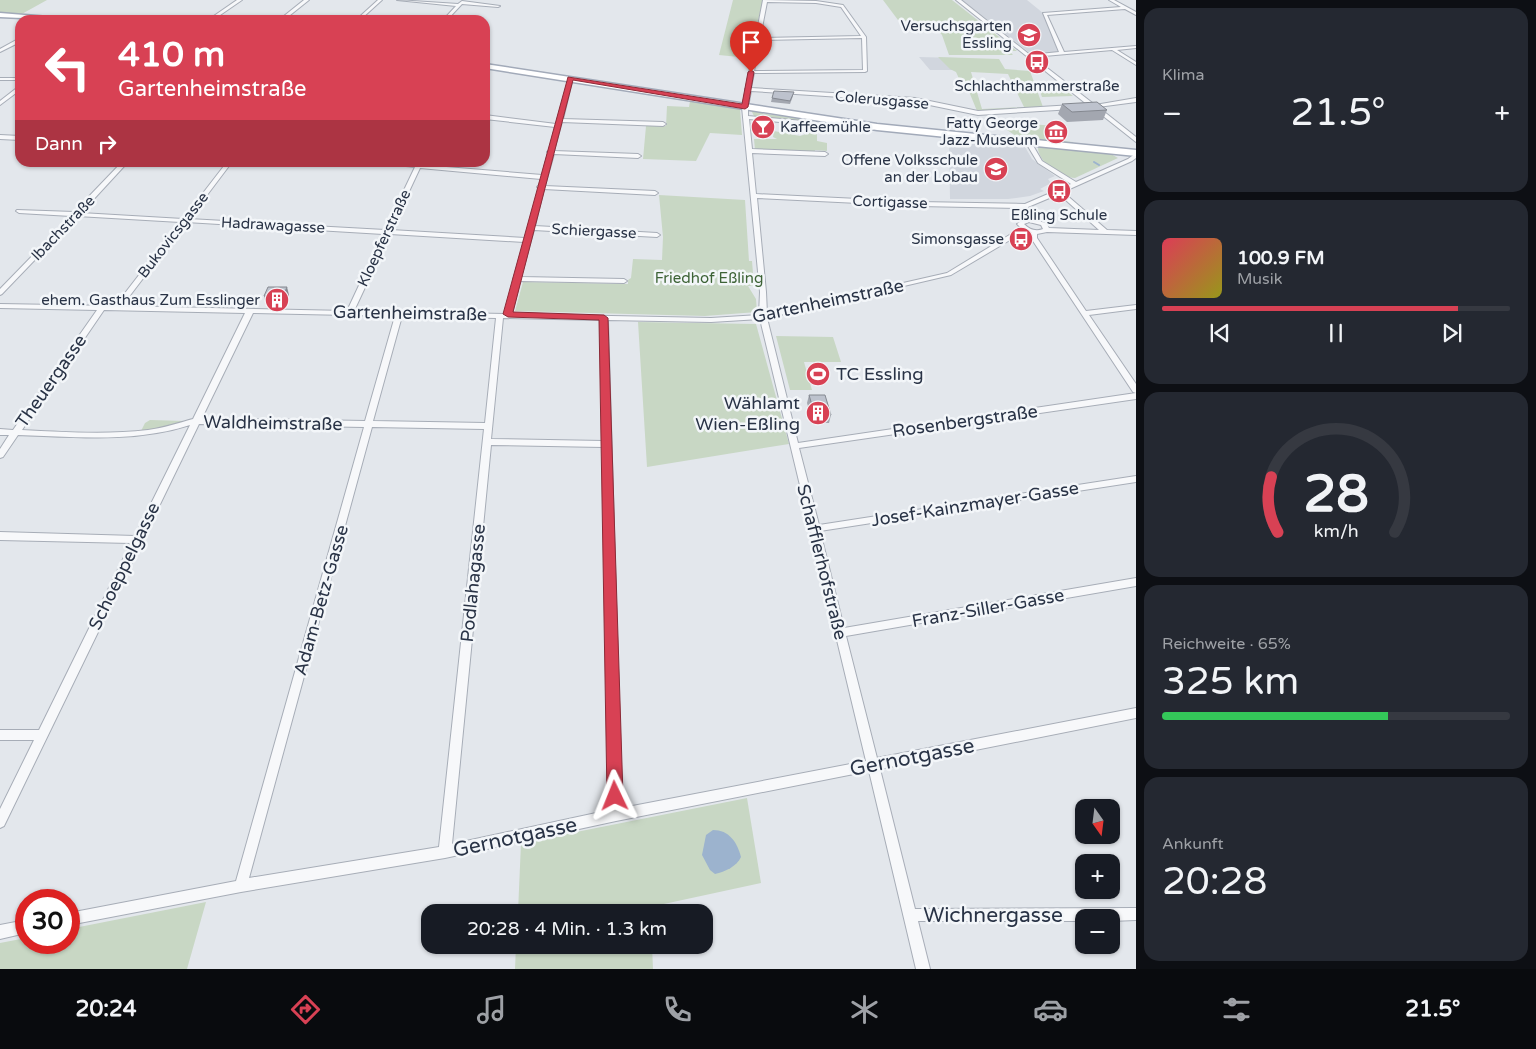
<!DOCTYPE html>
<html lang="de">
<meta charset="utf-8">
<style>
body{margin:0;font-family:"Varela Round",sans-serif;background:#242831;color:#f1f3f6;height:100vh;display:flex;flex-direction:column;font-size:19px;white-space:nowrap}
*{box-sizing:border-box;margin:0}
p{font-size:16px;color:#9ea1a6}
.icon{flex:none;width:28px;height:28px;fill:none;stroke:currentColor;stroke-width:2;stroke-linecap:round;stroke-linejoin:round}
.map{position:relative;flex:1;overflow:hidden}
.panel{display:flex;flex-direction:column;gap:8px;padding:8px;background:#0d0f14;width:400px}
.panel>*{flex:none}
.hud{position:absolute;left:15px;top:15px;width:475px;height:152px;border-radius:15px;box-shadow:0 1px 4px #0004;background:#d84154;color:#fff;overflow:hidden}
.needle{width:32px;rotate:166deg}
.controls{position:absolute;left:1075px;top:799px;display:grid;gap:10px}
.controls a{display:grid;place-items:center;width:45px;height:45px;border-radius:10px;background:#171b24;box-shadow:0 1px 4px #0004;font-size:25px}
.speed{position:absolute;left:15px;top:889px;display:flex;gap:10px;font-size:25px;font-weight:700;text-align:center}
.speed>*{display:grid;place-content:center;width:65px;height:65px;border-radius:50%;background:#171b24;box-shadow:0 1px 4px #0004;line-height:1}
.speed .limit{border:8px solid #d22;background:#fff;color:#111}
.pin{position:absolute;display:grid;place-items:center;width:42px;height:42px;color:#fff;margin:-51px -21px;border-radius:50% 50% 50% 0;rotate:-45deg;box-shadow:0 0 5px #0007}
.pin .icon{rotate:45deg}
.me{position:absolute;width:55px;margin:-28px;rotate:358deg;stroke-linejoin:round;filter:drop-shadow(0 0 4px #0008)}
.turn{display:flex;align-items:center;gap:18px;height:105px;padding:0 20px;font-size:22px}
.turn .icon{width:65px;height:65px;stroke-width:2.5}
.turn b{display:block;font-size:35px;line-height:42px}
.then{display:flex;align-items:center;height:48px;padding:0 20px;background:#0003;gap:10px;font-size:19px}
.big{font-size:38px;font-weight:600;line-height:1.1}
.panel .card{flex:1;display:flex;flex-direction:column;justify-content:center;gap:8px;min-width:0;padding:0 18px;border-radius:15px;background:#242831}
.panel .dial{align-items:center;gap:0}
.dial svg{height:130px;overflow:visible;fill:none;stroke:#363941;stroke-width:7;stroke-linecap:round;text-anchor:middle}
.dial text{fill:#f1f3f6;stroke:none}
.song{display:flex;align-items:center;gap:15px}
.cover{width:60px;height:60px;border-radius:8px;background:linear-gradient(135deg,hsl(350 70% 55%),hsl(60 70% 35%))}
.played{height:5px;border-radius:2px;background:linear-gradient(90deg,#d84154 85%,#363941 85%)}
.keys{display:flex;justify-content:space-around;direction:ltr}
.heat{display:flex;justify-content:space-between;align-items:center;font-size:28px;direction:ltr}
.charge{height:8px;border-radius:4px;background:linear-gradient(90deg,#34c759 65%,#363941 0)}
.trip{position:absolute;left:421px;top:904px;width:292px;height:50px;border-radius:15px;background:#171b24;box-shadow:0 1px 4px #0004;font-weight:600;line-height:50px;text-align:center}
.dock{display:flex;height:80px;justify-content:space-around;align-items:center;background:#090b0e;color:#9ea1a6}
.dock .icon{width:35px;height:35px}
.dock .current{color:#d84154}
.dock b{font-size:22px;color:#f1f3f6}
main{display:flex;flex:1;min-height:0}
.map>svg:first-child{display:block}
</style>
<main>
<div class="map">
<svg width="1136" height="969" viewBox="0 0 1136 969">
<rect width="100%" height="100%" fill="#e3e7ec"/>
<!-- built -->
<path fill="#d1d6de" d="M962,0h65l16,13 15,39 -27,2z
M919,57l38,1 4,12h-31z
M949,139l76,8 7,12 23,17 -7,3 3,4 -11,6 4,2 -14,5 -22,3h-58z"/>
<!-- green -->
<path fill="#c8d7c4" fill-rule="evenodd" d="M0,0h47l-27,15 34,3 -54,-4h11l-11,-2z
M733,0h30l-14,58 -30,-3z
M883,0h69l65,51h-8l4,4h-64l-7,-20 -11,-12 -33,-3z
M938,57l61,2 6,10 25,2 13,36 -66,4 -9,-22 -7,-6 -5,-11 -6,-3zM971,72l37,2 16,33 -42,2z
M1036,81l19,1 18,14 -31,1z
M690,101l50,8 2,26 -32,-2 -14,28 -53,-2 3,-33h20l1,-20 22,1z
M751,110l15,4 102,14 -114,-12z
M994,121l61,5 6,15 12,1 1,3 -54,-6z
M761,129l7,1 -2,2 -2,7h13l-4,-2 1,-6 26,5 9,-3 8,1v7l10,2v8l-12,-1v3l-60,-3 -1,-11h8z
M1038,146l73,8 7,4 -43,20c-15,-1 -38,-16 -37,-32z
M659,195l86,5 4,61h3l2,25h-6l8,13 1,13 -52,4 -190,-5 8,-29 105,2v-4l3,-2 2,-19 29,1 1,-23z
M638,322l118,2 33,120 -142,23z
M776,336l57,1 8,25h-37l8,28h-22z
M150,420l36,1 -17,6 -28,4 4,-8z
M747,798l14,85 -111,24v5h-132l3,-69z
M206,902l-19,67h-187v-26l26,-5v4h43v-13z
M516,945h136l1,24h-138z"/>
<!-- water -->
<path fill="#9cb3ce" d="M713,830c16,0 24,12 28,27 -4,9 -16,15 -26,17l-5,-4 -8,-15 4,-20z"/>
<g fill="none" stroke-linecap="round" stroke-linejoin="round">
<!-- stream -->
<path stroke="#9cb3ce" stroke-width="2" d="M1094,162l5,3"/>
<!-- minor casing -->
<g stroke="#a7adb7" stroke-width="2">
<path id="minor" d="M237,0h5l-29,20h-5z
M304,0h5l-25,20h-5z
M378,0h4l-22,20h-4z
M397,0l61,4 4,-3 38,5 -2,1 -36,-3 -15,16h-4l13,-14z
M763,0l53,1 27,4 23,32 1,34 -2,1 -111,1 -3,15 164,10 63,13 95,-6 3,2 -3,2 -95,6 -63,-13 -164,-11 -3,16v9l121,11 8,-2 3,2 -11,4 -120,-12 3,30 73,3 3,2 -3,2 -73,-3 4,41 163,8 106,2 46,-20 -33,-21 -12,-20 1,-1h4l11,19 34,21 52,-23 8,-6v5l-4,3 -69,31 44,38 29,1v4l-89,-3 -10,2v4l49,73 50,-6v4l-47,6 47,69v9l-3,-1 -102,-154v-5l-6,-2 -74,44 -184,43 31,125 338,-50v6l-337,49 20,77 317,-49v6l-316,49 24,97 292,-50v8l-290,50 31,122 259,-50v10l-256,51 35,140 221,-1v12l-25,1v-3h-27v3h-166l12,48h-14l-47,-198 -253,50 -171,37 -204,34 -172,33v-12l167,-32 128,-454 -165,-3 -195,402 -4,2v-19l34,-69h-34v-10h39l92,-187 -131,-3v-8l135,4 55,-111c-56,18 -114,12 -172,10l-15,22 -3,1v-9l9,-14h-9v-6l13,1 84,-120 -97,-2v-4l115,2 65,-84 -103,-6 -75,78 -2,1v-6l71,-73 -52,-3 -3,-2 1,-1 57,2 48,-50h6l-47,51 102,6 44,-57h5l-43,57 196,11 30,-63 -45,-5 47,2 1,-2h4v3l120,10 6,-22 -1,-1 2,-1 6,-24 -70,-8v-4l71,9 13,-46 2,-1 2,1 -10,41 100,3 3,2 -3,2 -101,-4 -8,29 84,3 3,2 -3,2 -84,-4 -9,32 110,5 3,2 -3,2 -111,-6 -9,37 122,7 3,2 -3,2 -123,-7 -13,47 103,2 3,2 -3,2 -104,-2 -8,33 199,4 48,-3 1,-23 -18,-185 4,-17 -1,-1 1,-1zM767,2l49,1 25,4 20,29 -101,2zM862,38l1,32 -109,1 6,-31zM420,168l121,11 -2,6 -2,2 2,1 -14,50 -134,-8zM1059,194l40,36 -50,-2 -3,-5 -16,-4 -5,-7 3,-5zM757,198l162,8 103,2 -3,4 5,7 -7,5 4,4 -74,45 -180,41 -1,-22zM186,222l197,12 -36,77 -225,-5zM1029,222l12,3 2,4c-8,3 -14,0 -19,-5zM390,234l134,8 -10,35 -1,2 1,1 -9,34 -151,-3zM104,310l141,3 -52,106c-15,4 -29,9 -45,11 -42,5 -84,2 -126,0zM253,313l142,3 -30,105 -163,-3zM402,316l94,2 -11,105 -112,-2zM503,318l97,2 3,121 -112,-2zM760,319l75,312 -1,2 2,3 30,125 -244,47 -14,-488 103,2zM372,427l112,2 -45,418 -190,31zM491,445l112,2 7,363 -158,34z
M956,0h5l69,55 29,-3 -16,-39 78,-6 -12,-7h5l22,12v3l-11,-6 -78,6 17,37 72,-6v2l-19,2 19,12v3l-24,-15 -79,7 62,48 41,-7v4l-38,5 38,30v5l-43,-34h-4v-2z
M18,39h2v3l-20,10v-3z
M0,78h20v2h-20z
M18,87h2v3l-20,15v-4z
M0,135l20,1v4l-20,-1z
M26,920v13l-26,6v-14z"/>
</g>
<!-- primary casing -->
<g stroke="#a2aab9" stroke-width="3">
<path id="primary" d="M0,13l61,5 4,2 -65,-3z
M485,64l392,60 259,26v6l-259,-26 -392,-62z"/>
</g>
<!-- minor -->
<use href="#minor" fill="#f7f8fa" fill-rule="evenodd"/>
<!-- primary -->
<use href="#primary" fill="#fff" fill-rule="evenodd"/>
</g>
<!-- wall -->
<path fill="#a3a7b0" d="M793,96l-3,8 -19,-2 1,-4z
M1062,104l45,6 -4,10 -36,2 -9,-8z
M289,295l-4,9h-19l-2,-8z
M809,395l22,20 -2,8h-16l-6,-20z"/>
<!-- shaded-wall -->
<path fill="#848890" d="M287,287l2,8 -4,9 -2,-8z"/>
<!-- building -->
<path fill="#bdc2cd" stroke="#848890" d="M774,91l20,1 -4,9 -18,-3z
M1097,102l10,8 -35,2 -10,-8z
M268,287h19l-4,9h-19z
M809,395h16l6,20h-16z"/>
<!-- route -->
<path fill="#d84154" stroke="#8c2a37" d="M751,70l3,2 -6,35 -3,2 -172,-29 -60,232 91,3 4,3 15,478 -2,5 -6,2 -5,-2 -3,-5 -8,-476 -91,-3 -5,-3 65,-237 174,27 6,-32z"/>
<!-- icons -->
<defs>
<g id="university-disc" transform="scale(1.25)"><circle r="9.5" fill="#d84154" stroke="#f3f6f9"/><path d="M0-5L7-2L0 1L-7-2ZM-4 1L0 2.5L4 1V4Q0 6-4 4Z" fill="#fff"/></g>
<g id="bus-disc" transform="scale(1.25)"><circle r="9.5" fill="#d84154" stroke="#f3f6f9"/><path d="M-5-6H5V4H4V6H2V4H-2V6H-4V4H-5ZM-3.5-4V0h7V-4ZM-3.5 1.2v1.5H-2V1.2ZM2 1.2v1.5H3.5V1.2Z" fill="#fff"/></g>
<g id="bar-disc" transform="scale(1.25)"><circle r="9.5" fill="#d84154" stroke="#f3f6f9"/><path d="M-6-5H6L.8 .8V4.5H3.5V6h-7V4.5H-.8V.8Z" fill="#fff"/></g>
<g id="museum-disc" transform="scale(1.25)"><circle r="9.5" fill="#d84154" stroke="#f3f6f9"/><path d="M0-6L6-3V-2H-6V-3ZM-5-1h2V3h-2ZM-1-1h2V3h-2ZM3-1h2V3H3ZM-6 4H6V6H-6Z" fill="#fff"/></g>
<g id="school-disc" transform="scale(1.25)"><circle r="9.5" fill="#d84154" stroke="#f3f6f9"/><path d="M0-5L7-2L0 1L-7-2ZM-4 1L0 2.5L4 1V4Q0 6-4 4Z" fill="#fff"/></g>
<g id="building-disc" transform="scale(1.25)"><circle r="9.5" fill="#d84154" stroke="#f3f6f9"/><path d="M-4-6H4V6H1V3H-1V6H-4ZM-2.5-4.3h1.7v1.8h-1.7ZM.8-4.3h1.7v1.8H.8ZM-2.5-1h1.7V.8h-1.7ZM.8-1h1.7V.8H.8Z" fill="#fff"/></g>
<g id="stadium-disc" transform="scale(1.25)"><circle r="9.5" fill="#d84154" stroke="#f3f6f9"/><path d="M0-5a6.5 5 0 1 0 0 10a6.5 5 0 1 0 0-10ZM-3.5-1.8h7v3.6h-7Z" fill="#fff"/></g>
</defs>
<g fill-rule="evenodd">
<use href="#university-disc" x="1029" y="35"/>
<use href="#bus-disc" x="1037" y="62"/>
<use href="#bar-disc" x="763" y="127"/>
<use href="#museum-disc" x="1056" y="132"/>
<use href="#school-disc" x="996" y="169"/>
<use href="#bus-disc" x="1059" y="191"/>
<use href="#bus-disc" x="1021" y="239"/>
<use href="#building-disc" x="277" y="300"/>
<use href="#stadium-disc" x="818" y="374"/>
<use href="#building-disc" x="818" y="413"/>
</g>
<g text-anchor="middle" stroke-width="5" stroke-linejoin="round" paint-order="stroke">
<!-- far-poi labels -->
<g font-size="15" fill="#293346" stroke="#f3f6f9" text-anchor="end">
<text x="1012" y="31">Versuchsgarten<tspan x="1012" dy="17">Essling</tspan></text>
<text x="1037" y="91" text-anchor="middle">Schlachthammerstraße</text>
<text x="1038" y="128">Fatty George<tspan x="1038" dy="17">Jazz-Museum</tspan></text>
<text x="780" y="132" text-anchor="start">Kaffeemühle</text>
<text x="978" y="165">Offene Volksschule<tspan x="978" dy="17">an der Lobau</tspan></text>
<text x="1059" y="220" text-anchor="middle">Eßling Schule</text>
<text x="1004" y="244">Simonsgasse</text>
<text x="260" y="305">ehem. Gasthaus Zum Esslinger</text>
</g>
<!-- far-street labels -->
<g font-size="15" fill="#293346" stroke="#f3f6f9">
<text transform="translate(882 100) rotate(5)" y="5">Colerusgasse</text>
<text transform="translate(890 202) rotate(2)" y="5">Cortigasse</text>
<text transform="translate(273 225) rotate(3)" y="5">Hadrawagasse</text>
<text transform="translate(63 228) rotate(-46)" y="5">Ibachstraße</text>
<text transform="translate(594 231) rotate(3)" y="5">Schiergasse</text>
<text transform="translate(173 235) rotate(-52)" y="5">Bukovicsgasse</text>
<text transform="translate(384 238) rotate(-65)" y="5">Kloepferstraße</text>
</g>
<!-- far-park labels -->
<g font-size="15" fill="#3d6336" stroke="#f3f6f9">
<text x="709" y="283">Friedhof Eßling</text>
</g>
<!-- street labels -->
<g font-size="18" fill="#293346" stroke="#f3f6f9">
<text transform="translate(828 301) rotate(-12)" y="6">Gartenheimstraße</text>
<text transform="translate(410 313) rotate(1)" y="6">Gartenheimstraße</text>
<text transform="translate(51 381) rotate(-55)" y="6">Theuergasse</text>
<text transform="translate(965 421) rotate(-8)" y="6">Rosenbergstraße</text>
<text transform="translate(273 423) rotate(1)" y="6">Waldheimstraße</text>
<text transform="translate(975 504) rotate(-9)" y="6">Josef-Kainzmayer-Gasse</text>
<text transform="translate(822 562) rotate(76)" y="6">Schafflerhofstraße</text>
<text transform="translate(124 566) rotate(-64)" y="6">Schoeppelgasse</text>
<text transform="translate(473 583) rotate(-84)" y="6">Podlahagasse</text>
<text transform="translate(321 600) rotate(-74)" y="6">Adam-Betz-Gasse</text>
<text transform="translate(988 608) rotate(-10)" y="6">Franz-Siller-Gasse</text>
</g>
<!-- poi labels -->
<g font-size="18" fill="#293346" stroke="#f3f6f9" text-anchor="start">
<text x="836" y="380">TC Essling</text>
<text x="800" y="409" text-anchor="end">Wählamt<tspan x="800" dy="21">Wien-Eßling</tspan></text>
</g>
<!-- near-street labels -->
<g font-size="21" fill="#293346" stroke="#f3f6f9">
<text transform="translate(912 757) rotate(-11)" y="7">Gernotgasse</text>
<text transform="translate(515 837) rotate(-12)" y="7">Gernotgasse</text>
<text x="993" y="922">Wichnergasse</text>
</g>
</g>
</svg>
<div class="controls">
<a><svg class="needle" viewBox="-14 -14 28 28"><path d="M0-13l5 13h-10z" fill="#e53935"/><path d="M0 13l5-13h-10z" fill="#9ea1a6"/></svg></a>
<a>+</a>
<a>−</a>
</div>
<div class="speed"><div class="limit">30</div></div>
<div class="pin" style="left:751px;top:72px;background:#d93025"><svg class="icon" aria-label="arrive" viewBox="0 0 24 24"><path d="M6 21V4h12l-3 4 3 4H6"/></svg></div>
<svg class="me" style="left:615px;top:796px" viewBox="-20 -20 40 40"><path d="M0-17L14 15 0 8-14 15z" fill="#d84154" stroke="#fff" stroke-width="4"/></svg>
<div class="trip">20:28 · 4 Min. · 1.3 km</div>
<div class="hud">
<div class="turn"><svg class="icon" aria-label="left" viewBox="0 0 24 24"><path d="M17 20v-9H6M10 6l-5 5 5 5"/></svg><div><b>410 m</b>Gartenheimstraße</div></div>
<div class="then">Dann<svg class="icon" aria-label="right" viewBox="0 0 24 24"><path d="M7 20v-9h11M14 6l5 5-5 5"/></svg></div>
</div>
</div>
<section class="panel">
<div class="card"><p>Klima</p>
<div class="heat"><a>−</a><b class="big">21.5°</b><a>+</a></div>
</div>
<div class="card">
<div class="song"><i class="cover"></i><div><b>100.9 FM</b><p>Musik</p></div></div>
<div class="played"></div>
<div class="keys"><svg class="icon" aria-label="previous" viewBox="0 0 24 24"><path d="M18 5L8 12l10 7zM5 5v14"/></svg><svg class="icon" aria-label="pause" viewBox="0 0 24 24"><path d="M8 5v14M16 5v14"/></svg><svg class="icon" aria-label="next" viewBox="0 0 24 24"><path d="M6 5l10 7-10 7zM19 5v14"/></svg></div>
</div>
<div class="card dial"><svg viewBox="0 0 100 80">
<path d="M14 69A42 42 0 1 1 86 69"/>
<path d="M14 69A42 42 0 0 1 10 35" stroke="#d84154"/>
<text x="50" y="56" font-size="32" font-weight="700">28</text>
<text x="50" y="72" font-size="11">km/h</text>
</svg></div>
<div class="card"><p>Reichweite · 65%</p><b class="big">325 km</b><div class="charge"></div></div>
<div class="card"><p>Ankunft</p><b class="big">20:28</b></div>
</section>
</main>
<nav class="dock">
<b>20:24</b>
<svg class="icon current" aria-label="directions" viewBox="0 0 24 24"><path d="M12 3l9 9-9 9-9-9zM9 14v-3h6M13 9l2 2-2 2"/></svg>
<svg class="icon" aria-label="music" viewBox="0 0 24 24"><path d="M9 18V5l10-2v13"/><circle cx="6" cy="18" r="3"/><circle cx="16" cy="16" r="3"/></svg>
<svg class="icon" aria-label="phone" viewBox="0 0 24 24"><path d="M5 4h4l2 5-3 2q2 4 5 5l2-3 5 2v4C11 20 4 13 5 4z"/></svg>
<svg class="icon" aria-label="climate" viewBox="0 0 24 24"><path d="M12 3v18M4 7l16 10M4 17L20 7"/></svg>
<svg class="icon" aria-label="car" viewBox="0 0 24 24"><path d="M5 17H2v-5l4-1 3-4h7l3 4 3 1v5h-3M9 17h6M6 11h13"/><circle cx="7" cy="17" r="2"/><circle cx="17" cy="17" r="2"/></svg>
<svg class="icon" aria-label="filters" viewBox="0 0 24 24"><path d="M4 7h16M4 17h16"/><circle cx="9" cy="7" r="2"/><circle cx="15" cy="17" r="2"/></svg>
<b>21.5°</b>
</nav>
